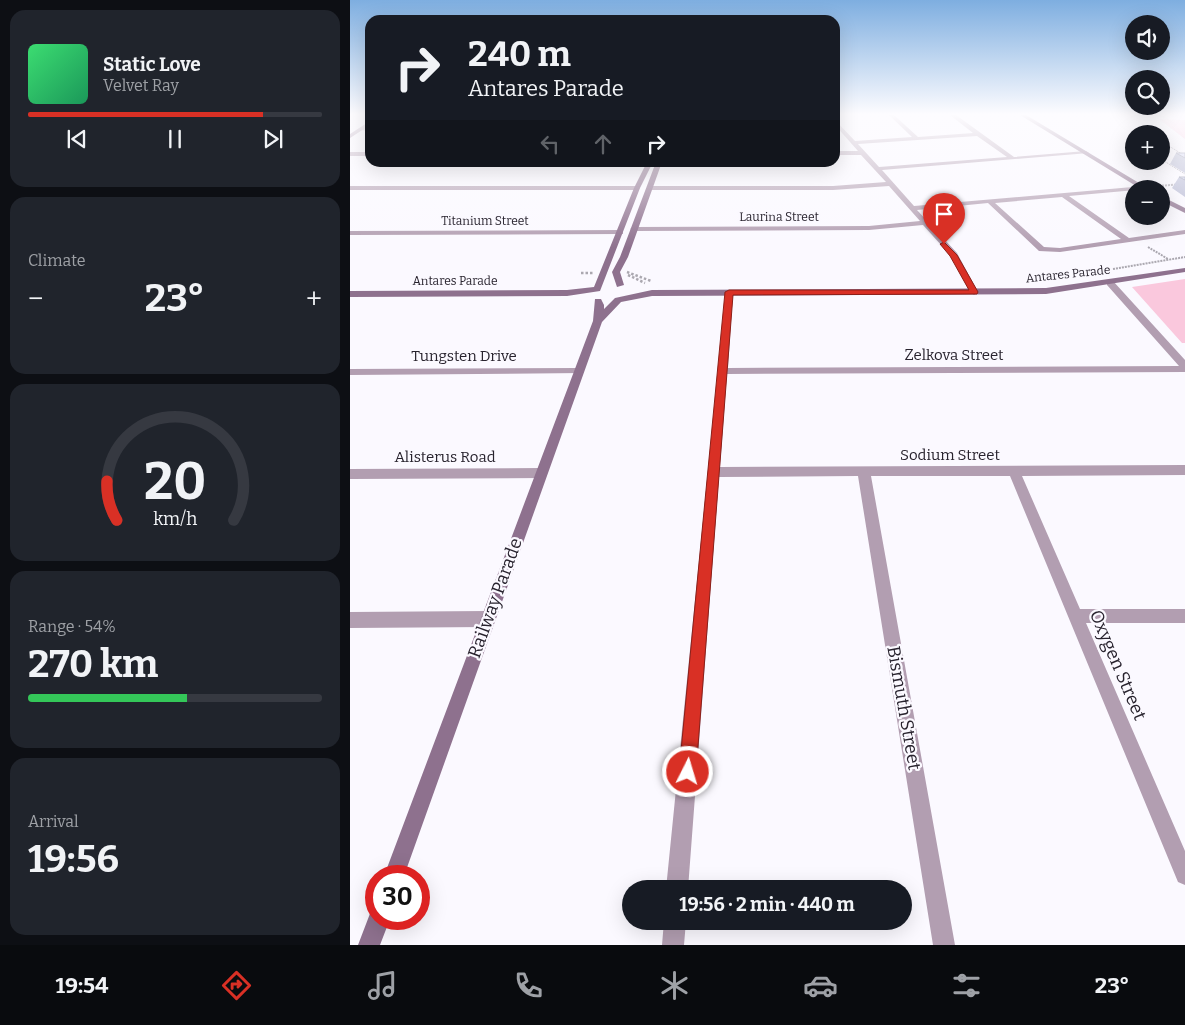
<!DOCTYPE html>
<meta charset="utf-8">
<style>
body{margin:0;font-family:Bitter,serif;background:#20242c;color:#f1f3f6;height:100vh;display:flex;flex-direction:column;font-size:19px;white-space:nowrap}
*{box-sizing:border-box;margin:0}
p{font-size:16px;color:#9ea1a6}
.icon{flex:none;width:28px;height:28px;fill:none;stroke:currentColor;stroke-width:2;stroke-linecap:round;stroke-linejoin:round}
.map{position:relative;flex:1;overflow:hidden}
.sheet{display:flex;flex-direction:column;gap:10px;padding:10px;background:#0d0f14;width:350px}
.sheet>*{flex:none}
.top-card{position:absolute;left:15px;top:15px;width:475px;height:152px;border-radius:15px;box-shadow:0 5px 20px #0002;background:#171b24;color:#f1f3f6;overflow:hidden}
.tools{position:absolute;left:775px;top:15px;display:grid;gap:10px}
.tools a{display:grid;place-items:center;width:45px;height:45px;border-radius:50%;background:#171b24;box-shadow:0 5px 20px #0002;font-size:25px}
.speed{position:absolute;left:15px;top:865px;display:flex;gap:10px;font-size:25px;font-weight:700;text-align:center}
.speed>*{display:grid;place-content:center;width:65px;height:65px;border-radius:50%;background:#171b24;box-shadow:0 5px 20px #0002;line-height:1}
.speed .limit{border:8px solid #d22;background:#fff;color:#111}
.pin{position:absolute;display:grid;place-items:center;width:42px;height:42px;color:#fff;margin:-51px -21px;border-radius:50% 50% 50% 0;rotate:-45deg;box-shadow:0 0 5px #0007}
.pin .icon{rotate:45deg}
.me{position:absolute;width:55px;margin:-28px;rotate:5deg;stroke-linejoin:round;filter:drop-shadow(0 0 4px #0008)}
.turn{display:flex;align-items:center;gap:18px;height:105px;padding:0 20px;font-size:22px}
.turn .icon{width:65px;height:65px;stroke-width:2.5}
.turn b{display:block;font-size:35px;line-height:42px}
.lanes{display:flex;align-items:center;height:48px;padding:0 20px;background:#0003;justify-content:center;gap:25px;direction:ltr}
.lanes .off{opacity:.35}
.big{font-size:38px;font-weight:700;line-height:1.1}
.sheet .card{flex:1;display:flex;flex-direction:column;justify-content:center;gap:8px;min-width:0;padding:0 18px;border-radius:15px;background:#20242c}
.sheet .dial{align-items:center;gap:0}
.dial svg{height:130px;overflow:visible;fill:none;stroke:#363941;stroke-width:7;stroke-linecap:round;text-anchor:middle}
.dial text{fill:#f1f3f6;stroke:none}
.song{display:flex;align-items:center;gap:15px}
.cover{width:60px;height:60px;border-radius:8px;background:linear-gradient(135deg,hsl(140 70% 55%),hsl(150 70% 35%))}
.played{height:5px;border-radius:2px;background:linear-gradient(90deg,#d93025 80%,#363941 80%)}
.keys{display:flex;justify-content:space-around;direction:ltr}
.heat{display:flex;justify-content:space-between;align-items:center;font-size:28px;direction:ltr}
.charge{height:8px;border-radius:4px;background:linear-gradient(90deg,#34c759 54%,#363941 0)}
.trip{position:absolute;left:272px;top:880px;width:290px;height:50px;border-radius:25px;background:#171b24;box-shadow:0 5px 20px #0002;font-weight:700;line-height:50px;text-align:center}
.tabs{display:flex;height:80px;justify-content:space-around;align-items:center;background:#090b0e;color:#9ea1a6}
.tabs .icon{width:35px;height:35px}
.tabs .selected{color:#d93025}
.tabs b{font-size:22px;color:#f1f3f6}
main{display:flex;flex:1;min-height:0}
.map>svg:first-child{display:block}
</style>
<main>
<section class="sheet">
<div class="card">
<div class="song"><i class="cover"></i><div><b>Static Love</b><p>Velvet Ray</p></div></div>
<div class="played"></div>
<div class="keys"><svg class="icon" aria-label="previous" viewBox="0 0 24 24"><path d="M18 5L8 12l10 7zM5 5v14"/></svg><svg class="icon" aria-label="pause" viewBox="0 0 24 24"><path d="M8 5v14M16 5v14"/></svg><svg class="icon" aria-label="next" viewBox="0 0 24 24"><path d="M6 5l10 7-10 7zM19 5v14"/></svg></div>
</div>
<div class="card"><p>Climate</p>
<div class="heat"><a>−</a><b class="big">23°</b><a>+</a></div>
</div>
<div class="card dial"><svg viewBox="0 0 100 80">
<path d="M14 69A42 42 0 1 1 86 69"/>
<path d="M14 69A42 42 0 0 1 8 45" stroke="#d93025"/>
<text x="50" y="56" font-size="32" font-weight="700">20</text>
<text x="50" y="72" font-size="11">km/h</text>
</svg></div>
<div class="card"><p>Range · 54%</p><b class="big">270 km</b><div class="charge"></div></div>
<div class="card"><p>Arrival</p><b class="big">19:56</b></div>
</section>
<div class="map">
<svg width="835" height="945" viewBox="0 0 835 945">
<rect width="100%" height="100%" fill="#fbf9ff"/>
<!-- green -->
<path fill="#fac8dd" d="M809,119l26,1v19z
M835,279v64h-3l-50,-56z"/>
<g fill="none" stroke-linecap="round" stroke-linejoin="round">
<!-- path-far2 -->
<path stroke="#aba8b0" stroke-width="1" stroke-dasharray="2 1" stroke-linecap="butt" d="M811,141l24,15
M814,161l21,13"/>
<!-- path-far1 -->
<path stroke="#aba8b0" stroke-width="2" stroke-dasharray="2 1" stroke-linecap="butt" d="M806,186l29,-2
M798,247l20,12
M763,269l72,-12"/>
<!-- path -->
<path stroke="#aba8b0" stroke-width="2.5" stroke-dasharray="2.5 2" stroke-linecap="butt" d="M277,272l24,9
M231,273h12
M278,275l17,8"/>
<!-- street -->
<path fill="#b29eb1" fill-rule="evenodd" d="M539,115h5l24,22 55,-4 -23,-18h6l58,42 72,-6 3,2 -207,17 32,36 230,-20 3,3 -78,7 60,42 56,-8v4l-125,18 -21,-1 -51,-48 -71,7 40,43 21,39 -4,3 -4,-3 -19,-36 -28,-31 -54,5 -235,1 -4,-2 4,-2 235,-1 51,-5 -31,-35 -56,4h-183l-3,-2 3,-2h183l53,-4 -25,-27h-26v-4h23l-23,-26v-5l20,21 57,-4zM627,136l30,21 -128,10 -21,-23zM712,197l59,42 -61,9 -16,-1 -49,-44z
M12,127h8v4l-10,-1z
M0,152h20v4h-20z
M0,186h287l3,2 -3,2h-287z
M273,230v4h-3l-270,1v-4z
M757,281h6l72,79v12l-458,2 -7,93 465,-2v10l-163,1 58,133h105v14h-99l99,228v34l-7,-3 -168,-406h-139l84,469h-22l-75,-469 -139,1 -31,412h-22l60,-598 7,2 -5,75 451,-2 -72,-81z
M229,368l5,3 -1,2 -233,2v-6z
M191,468l4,2 2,3 -2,3 -4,2 -191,1v-10z
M137,611l6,3 2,5 -2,5 -6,3 -137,1v-16z
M314,921h22l-2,24h-22z"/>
<!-- secondary -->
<path fill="#8e718e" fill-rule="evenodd" d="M670,115h6l123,74h-8z
M20,121v4l-20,13v-4z
M297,162h6l-13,26 -40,103 -33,5 -217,1v-6l217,-1 27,-3 40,-99z
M306,162h6l-34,95 -8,15 4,13 -7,2 -5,-15 8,-15z
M811,196l24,12v5l-24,-12z
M835,268v4l-139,22 -394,2 -31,6 -19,20 -198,554h-20l209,-555 2,-22h6l3,6v4l11,-11 37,-8 394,-2z
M26,909v10h14l-10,26h-22l13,-34z"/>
</g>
<!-- wall -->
<path fill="#b4b7d2" d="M826,153h9v20l-15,-9z
M829,177h6v20l-13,-9z"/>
<!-- building -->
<path fill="#d1d5f4" stroke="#9295ab" d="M826,153h9v5z
M829,177h6v3z"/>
<!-- sky -->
<linearGradient id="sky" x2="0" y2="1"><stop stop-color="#7eaee0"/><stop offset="0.46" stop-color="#fdfcff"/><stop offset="1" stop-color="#fdfcff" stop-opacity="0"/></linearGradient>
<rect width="835" height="248" fill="url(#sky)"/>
<!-- route -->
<path fill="#d93025" stroke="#8d1f18" d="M594,242l13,13 21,37 -1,2 -244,1 -37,477 -2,6 -6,3 -6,-3 -3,-6 46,-480 4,-2h240l-19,-34 -10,-12z"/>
<g text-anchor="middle" stroke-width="4.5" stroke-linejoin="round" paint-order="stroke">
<!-- far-street labels -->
<g font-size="12" fill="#28232e" stroke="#fbf9ff">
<text x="429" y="221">Laurina Street</text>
<text x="135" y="225">Titanium Street</text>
<text transform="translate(718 274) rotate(-6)" y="4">Antares Parade</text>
<text x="105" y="285">Antares Parade</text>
</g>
<!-- street labels -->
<g font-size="15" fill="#28232e" stroke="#fbf9ff">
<text x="604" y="360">Zelkova Street</text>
<text x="114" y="361">Tungsten Drive</text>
<text x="600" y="460">Sodium Street</text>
<text x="95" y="462">Alisterus Road</text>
</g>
<!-- near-street labels -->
<g font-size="18" fill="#28232e" stroke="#fbf9ff">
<text transform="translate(145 598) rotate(-70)" y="6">Railway Parade</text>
<text transform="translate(768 665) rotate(67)" y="6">Oxygen Street</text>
<text transform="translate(554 708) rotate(80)" y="6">Bismuth Street</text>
</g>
</g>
</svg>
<div class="tools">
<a><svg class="icon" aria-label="sound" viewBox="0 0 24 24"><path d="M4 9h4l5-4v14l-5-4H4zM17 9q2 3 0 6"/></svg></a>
<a><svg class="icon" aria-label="search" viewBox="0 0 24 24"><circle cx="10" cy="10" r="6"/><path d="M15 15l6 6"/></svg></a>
<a>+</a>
<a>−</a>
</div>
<div class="speed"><div class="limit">30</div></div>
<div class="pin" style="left:594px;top:244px;background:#d93025"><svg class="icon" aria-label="arrive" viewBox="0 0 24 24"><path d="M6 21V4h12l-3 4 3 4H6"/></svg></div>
<svg class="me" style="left:338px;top:772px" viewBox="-20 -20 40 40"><circle r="17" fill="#d93025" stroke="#fff" stroke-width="3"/><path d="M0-11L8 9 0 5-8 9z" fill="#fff"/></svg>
<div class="trip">19:56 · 2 min · 440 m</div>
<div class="top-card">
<div class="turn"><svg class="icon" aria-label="right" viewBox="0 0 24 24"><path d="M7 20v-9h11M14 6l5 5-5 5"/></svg><div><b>240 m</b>Antares Parade</div></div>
<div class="lanes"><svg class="icon off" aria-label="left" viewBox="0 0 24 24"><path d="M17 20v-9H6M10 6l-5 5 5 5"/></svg><svg class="icon off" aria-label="ahead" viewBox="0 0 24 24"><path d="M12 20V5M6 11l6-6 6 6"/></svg><svg class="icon" aria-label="right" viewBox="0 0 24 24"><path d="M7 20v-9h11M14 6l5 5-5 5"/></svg></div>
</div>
</div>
</main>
<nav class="tabs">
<b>19:54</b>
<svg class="icon selected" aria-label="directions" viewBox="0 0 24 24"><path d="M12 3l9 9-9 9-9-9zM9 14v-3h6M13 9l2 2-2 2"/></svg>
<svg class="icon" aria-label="music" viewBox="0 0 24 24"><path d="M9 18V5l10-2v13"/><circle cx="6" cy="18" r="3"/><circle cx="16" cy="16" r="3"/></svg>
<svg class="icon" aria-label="phone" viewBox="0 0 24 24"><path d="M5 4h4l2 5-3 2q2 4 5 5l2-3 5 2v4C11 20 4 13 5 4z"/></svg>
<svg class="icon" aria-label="climate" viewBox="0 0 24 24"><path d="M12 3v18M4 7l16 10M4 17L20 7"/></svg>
<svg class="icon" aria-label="car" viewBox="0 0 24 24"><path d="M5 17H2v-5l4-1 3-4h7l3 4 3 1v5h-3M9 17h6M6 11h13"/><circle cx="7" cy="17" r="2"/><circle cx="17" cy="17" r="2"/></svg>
<svg class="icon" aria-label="filters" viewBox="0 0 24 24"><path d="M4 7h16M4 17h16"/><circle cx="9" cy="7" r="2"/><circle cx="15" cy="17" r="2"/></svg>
<b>23°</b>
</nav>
